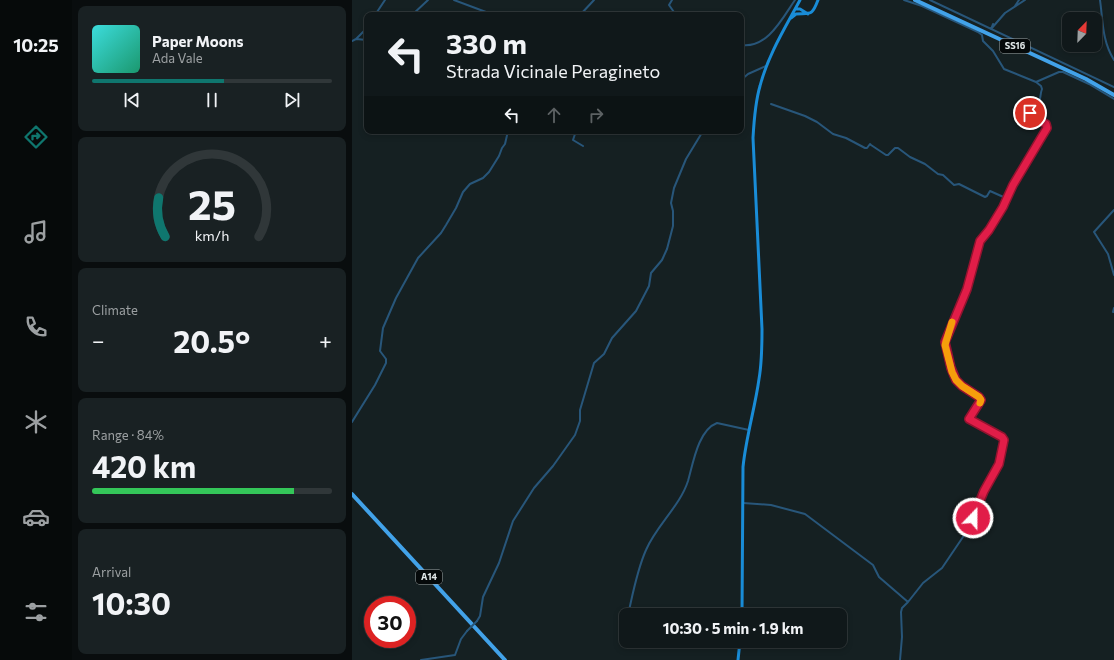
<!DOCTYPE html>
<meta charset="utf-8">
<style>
body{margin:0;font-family:Commissioner,sans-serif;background:#192123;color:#f1f3f6;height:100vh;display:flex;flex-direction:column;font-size:15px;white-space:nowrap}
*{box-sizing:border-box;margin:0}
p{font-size:13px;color:#9ca0a2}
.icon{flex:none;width:22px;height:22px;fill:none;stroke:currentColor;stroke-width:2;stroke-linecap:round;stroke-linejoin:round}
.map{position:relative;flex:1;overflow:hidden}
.sheet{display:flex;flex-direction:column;gap:6px;padding:6px;background:#090d0e;width:280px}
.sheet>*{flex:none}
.top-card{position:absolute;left:12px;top:12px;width:380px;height:122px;border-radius:8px;box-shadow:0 2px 6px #0003,0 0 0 1px #303739;background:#10181a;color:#f1f3f6;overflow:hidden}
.needle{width:26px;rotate:23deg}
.tools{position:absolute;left:710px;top:12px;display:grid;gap:8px}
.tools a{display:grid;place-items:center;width:40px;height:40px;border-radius:8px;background:#10181a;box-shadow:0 2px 6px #0003,0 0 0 1px #303739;font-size:20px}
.speed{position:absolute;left:12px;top:596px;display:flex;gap:8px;font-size:20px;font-weight:700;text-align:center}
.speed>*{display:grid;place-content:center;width:52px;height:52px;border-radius:50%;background:#10181a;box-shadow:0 2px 6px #0003,0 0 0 1px #303739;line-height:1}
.speed .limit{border:6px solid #d22;background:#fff;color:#111}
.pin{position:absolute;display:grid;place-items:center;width:34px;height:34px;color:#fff;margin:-17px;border:2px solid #fff;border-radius:50%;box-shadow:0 1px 4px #0007}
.me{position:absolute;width:44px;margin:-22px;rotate:22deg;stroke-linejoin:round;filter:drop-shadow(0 0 3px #0008)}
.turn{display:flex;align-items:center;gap:14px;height:84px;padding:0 16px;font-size:18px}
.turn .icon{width:52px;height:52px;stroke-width:2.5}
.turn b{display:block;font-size:28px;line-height:34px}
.lanes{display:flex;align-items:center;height:38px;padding:0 16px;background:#0003;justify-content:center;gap:20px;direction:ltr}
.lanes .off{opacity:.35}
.big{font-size:30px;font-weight:700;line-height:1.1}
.sheet .widget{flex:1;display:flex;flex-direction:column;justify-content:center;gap:6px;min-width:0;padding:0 14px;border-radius:8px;background:#192123}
.sheet .dial{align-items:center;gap:0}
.dial svg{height:104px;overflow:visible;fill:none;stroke:#303739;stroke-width:7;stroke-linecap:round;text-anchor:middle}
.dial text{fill:#f1f3f6;stroke:none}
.song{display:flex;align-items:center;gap:12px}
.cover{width:48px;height:48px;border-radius:6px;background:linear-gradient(135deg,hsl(180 70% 55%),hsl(160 70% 35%))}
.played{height:4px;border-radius:2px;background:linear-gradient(90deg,#0f766e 55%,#303739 55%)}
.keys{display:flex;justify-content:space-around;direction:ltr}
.heat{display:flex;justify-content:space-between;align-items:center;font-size:22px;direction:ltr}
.charge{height:6px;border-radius:3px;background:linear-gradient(90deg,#34c759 84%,#303739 0)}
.trip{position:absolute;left:267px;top:608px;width:228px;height:40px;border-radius:8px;background:#10181a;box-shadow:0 2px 6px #0003,0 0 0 1px #303739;font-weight:700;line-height:40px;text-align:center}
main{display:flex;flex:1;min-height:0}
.tabs{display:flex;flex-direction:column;width:72px;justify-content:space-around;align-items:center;background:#060a0a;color:#9ca0a2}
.tabs .icon{width:28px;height:28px}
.tabs .selected{color:#0f766e}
.tabs b{font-size:18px;color:#f1f3f6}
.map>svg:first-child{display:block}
</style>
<main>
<nav class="tabs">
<b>10:25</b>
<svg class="icon selected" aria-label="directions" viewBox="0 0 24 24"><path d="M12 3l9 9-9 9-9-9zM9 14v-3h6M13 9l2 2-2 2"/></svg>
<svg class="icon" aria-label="music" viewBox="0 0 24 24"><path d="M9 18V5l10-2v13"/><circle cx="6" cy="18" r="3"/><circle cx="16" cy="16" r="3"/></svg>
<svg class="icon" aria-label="phone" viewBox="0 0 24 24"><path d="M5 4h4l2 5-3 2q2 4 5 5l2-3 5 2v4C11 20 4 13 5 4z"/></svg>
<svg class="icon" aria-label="climate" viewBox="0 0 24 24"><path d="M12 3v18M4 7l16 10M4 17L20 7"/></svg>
<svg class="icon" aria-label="car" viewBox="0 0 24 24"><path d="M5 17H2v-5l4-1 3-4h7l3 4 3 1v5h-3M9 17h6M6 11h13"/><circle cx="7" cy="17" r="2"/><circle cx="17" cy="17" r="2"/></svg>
<svg class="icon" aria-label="filters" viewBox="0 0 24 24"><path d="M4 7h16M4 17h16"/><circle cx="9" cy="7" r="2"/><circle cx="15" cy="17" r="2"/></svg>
</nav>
<section class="sheet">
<div class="widget">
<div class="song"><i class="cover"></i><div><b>Paper Moons</b><p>Ada Vale</p></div></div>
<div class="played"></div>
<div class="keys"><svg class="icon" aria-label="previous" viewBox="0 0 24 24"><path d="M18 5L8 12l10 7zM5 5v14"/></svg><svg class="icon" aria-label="pause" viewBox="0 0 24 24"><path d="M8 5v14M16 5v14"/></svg><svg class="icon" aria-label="next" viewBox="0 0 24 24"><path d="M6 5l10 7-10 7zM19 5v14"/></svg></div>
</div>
<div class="widget dial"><svg viewBox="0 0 100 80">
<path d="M14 69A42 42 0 1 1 86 69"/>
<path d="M14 69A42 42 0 0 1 9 39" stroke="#0f766e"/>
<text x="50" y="56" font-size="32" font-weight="700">25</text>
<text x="50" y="72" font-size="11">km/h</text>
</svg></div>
<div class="widget"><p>Climate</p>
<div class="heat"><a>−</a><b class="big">20.5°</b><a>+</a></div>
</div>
<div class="widget"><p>Range · 84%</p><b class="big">420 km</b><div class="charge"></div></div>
<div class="widget"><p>Arrival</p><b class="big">10:30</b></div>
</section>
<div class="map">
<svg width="762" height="660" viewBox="0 0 762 660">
<rect width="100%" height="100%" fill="#152022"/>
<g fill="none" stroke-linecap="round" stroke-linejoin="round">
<!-- minor -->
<path stroke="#28567a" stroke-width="2" d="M102,0l40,15
M320,0l-3,5 7,10
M552,0l18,6 56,26 4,3 1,6 10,10 11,18 32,13 23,-10h4l26,12 25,15
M578,0l184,87
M748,0c3,21 2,41 14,60
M663,6l4,-6
M23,15l10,-15
M60,15l16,-15
M228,15l14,-15
M639,29l14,-16 20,-13
M639,29l2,-5
M4,39l11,1
M0,41l4,-2 11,-11
M389,45c26,4 41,-26 54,-45
M389,80l7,-6 18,-8
M419,104l34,12 12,6 16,12 13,4 19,10h2l3,-4 1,1 15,10h2l7,-7h3l12,9 15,7 13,10 5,1 11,10 5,-1 26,13 2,-1 3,-5 18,8
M224,131l-3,9 10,6
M762,210l-20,22 14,22 6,21
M762,308l-1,4h1
M0,422l23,-37 11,-22v-4l-6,-8 3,-23 13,-30 22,-40 23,-25 5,-8 10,-17 7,-16 7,-8 13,-6 6,-6 10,-16 3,-8 3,-4 3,-13
M391,503l28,2 34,9 68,51 6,12 29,25 15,-19 19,-15 23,-34 6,-9 13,-34 15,-27 5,-25 -2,-2 -33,-18 12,-19 -2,-3 -17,-11 -6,-7 -5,-11 -6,-26 22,-53 13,-48 12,-15 16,-27 5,-14 34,-57 -1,-4 -17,-9c2,-5 7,-8 10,-13 2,-4 1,-8 3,-13l-1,-3 -5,-4
M276,615c5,-22 9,-45 18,-65 10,-24 34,-44 42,-69 5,-17 10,-51 29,-58l32,7
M125,621l3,-5 3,-19 16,-34 14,-42 21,-33 19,-22 22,-31 5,-14v-11l14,-47 10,-9 8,-16 24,-27 13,-25 2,-13 11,-13 5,-11 6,-23v-15l-2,-8 3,-15 12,-29 17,-28
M273,633l1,-2
M69,660l34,-5 6,-16 6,-8
M548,660l2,-23 -1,-25 1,-4 6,-6"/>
<!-- major -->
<path stroke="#198cd7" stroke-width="3" d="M443,9h5l8,5
M439,18l5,-4c15,-1 16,2 22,-14
M390,615l1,-148c3,-30 12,-59 16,-88 3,-17 3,-33 3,-50l-9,-191c1,-18 2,-35 7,-52 8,-31 25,-58 40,-86
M386,660l2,-19"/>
<!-- highway -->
<path stroke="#42a2e9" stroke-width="4" d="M563,0l171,79 28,16
M0,494l153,166"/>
<!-- minor-bridge -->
<path stroke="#28567a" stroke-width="2" d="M115,631l10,-10"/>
</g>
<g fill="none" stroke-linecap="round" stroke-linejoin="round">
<!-- route casing -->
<g stroke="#92132f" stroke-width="10">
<path id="route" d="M621,518l11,-27 15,-27 5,-24 -2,-3 -33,-18 12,-19 -2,-3 -17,-11 -6,-6 -5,-12 -6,-26 22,-53 13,-48 9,-11 14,-23 10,-22 34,-57 -1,-4 -16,-8v-3"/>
</g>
<!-- route -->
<use href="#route" stroke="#e11d48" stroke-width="7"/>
<!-- slow -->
<path stroke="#f59e0b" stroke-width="7" d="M600,322l-7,23 7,27 4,8 6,6 17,11 2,3 -1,3"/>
</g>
<g text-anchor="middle" stroke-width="4" stroke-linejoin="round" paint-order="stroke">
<!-- shield labels -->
<g fill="#05090a" stroke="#9fa5a6" stroke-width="1">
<rect x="648" y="39" width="30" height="14" rx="3"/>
<rect x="64" y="570" width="26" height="14" rx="3"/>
</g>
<g font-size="9" font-weight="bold" fill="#e1e8e9">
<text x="663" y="49">SS16</text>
<text x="77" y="580">A14</text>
</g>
</g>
</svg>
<div class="tools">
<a><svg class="needle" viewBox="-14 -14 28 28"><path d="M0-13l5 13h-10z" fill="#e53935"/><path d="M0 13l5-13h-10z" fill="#9ca0a2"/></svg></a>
</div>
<div class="speed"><div class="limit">30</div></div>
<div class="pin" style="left:678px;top:113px;background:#d93025"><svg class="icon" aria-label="arrive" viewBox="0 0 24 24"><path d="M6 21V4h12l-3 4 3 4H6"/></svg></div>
<svg class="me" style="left:621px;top:518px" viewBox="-20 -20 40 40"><circle r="17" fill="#e11d48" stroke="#fff" stroke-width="3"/><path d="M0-11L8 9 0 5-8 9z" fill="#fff"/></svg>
<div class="trip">10:30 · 5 min · 1.9 km</div>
<div class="top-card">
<div class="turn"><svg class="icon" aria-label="left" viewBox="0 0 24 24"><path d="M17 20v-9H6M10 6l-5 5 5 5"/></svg><div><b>330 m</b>Strada Vicinale Peragineto</div></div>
<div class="lanes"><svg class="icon" aria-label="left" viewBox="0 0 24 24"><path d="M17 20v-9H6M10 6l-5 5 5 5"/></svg><svg class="icon off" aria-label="ahead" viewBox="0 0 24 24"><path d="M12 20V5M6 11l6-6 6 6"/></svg><svg class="icon off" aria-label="right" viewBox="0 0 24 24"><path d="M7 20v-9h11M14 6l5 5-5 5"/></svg></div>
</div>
</div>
</main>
